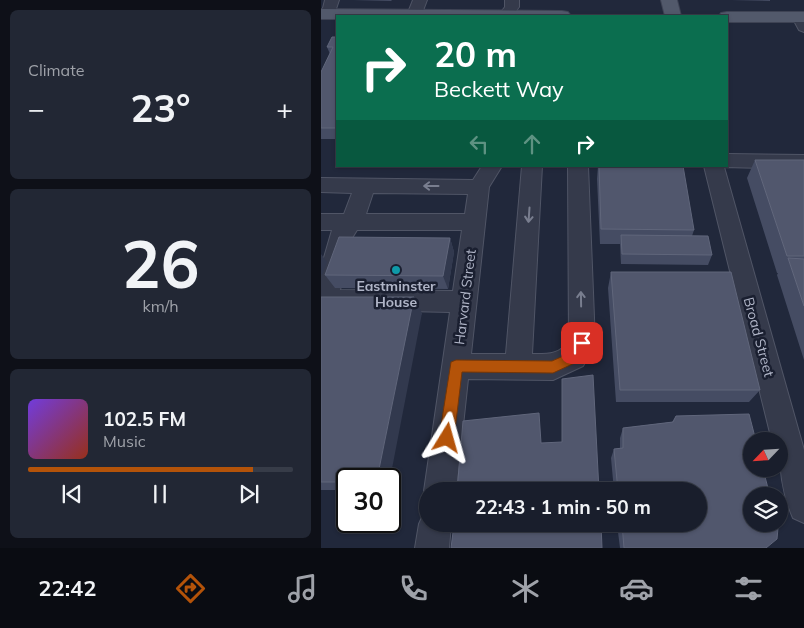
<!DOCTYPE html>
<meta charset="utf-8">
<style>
body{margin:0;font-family:Mulish,sans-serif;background:#222734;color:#f1f3f6;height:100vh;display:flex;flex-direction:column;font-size:19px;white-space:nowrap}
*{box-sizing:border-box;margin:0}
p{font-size:16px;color:#9fa2a9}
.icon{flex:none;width:28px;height:28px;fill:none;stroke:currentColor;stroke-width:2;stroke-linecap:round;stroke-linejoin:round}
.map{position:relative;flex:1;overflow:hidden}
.details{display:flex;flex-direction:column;gap:10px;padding:10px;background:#0e1018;width:321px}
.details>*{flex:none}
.top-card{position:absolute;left:15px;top:15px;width:392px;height:152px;border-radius:0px;box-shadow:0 1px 4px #0004,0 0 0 1px #373c48;background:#0b6e4f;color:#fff;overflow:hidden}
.needle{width:32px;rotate:245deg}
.tools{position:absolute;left:422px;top:432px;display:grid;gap:10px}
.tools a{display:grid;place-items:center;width:45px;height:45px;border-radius:50%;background:#191e2c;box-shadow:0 1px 4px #0004,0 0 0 1px #373c48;font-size:25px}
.speed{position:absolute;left:15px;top:468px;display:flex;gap:10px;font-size:25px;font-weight:700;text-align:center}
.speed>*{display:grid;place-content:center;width:65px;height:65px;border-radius:50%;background:#191e2c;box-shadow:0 1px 4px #0004,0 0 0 1px #373c48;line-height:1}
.speed .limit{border:2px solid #111;border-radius:8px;background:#fff;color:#111}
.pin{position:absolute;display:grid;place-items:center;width:42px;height:42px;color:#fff;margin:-21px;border-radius:10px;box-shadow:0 2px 8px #0006}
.me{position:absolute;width:55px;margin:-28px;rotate:8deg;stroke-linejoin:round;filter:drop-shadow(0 0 4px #0008)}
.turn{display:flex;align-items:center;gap:18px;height:105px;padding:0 15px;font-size:22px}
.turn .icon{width:65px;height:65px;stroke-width:2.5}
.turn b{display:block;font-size:35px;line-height:42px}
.lanes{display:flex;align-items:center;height:48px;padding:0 15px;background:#0003;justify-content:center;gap:25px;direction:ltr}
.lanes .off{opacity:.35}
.big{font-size:38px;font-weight:700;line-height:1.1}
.details .tile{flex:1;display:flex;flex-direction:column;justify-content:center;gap:8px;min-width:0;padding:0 18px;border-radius:8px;background:#222734}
.details .dial{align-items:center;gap:0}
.dial b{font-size:65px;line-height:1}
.song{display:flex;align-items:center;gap:15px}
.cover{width:60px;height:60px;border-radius:8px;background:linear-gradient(135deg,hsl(260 70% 55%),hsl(10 70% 35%))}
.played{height:5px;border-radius:2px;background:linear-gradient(90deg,#b45309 85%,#373c48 85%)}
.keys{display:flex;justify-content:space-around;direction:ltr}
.heat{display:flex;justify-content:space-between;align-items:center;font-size:28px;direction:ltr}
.trip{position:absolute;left:98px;top:482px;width:288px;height:50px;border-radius:25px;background:#191e2c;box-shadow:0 1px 4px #0004,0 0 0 1px #373c48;font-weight:700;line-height:50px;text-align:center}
.tabs{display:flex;height:80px;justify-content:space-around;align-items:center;background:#0a0c12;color:#9fa2a9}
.tabs .icon{width:35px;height:35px}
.tabs .on{color:#b45309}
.tabs b{font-size:22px;color:#f1f3f6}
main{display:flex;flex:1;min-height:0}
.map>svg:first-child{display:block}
</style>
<main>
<section class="details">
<div class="tile"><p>Climate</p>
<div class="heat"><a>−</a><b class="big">23°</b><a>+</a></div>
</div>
<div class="tile dial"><b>26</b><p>km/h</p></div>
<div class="tile">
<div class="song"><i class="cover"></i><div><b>102.5 FM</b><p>Music</p></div></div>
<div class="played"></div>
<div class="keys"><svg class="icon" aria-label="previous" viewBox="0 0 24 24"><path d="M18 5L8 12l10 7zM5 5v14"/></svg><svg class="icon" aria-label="pause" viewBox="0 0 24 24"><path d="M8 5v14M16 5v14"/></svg><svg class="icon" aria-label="next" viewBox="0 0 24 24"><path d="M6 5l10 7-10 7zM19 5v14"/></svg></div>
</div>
</section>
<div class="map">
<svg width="483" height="548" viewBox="0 0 483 548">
<rect width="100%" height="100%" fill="#21283b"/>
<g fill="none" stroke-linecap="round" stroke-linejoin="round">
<!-- minor casing -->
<g stroke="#505566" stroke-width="2">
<path id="minor" d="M4,0h14l-6,18 -5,1 -7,-3z
M92,0h14l-6,16 -14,-1z
M184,0h14v7l-7,9h-14l7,-9z
M478,13l5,1v18l-5,-2 -7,-13 2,-3z
M406,154l77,1v14l-80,-2 80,283v73l-11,-5c-12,-28 -13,-48 -13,-77h-8l-68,-275h23z
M161,166h20l-13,21 -18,167h35l16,-188h20l-10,188c15,0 28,1 37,-13l-1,-175h20l7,177 -12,23 -30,14 -85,-1 -12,112h-29v7l-3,-7 26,-179 -129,-3v-41l11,-38h-11v-16h23l8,-21 -31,-1v-14l152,2zM52,193l95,1 -3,20h-99zM36,230h105l-9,61 -113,-1 12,-52z
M106,511v13h24l-2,24h-34l4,-24 5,-11z"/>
</g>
<!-- major casing -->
<g stroke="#3e4354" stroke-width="2">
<path id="major" d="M340,0h16l4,16h-16z
M0,9l241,2 6,1 3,4h-234v3h-16z
M406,12h77v10h-77v-6h-8l2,-3z"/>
</g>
<!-- minor -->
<use href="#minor" fill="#353a4b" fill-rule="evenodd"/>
<!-- major -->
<use href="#major" fill="#52596b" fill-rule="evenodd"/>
</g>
<!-- wall -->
<path fill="#454c63" d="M32,0h39l-1,1z
M410,0h39v1z
M16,37v102h-16v-67l9,-18 -3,-7z
M434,160h49v200l-27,-85 1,-2h-1l-30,-95z
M277,166l96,64 -2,6 20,19 -4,10 -87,-1 -1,-20h-20l-3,-65z
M129,238l4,14 -6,37 -113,-1 -10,-13z
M290,272l149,118 -11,12h-133l-8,-114z
M0,297l101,16 -75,166v11h-26z
M355,416l91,132h-147l-3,-24h80v-33h-83l-3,-33 3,-9 6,-1v-10l3,-10 49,-6z"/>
<!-- shaded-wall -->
<path fill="#32394e" d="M129,238l4,14 -6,37 -5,-13z
M0,254l6,8 -5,13 -1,-1z
M93,297l8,16 -32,166h-13z"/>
<!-- building -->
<path fill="#51576d" stroke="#60667b" d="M11,37h5v91h-16v-56l12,-25h-6z
M434,160h49v96h-17z
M278,166h84l11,64 -93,-1z
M300,235l87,1 4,19 -90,-1z
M18,237l111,1 -7,38 -118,-1z
M467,258l16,1v47z
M290,272h120l29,118h-140z
M0,297h93l-37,182h-30v3h-26z
M272,375l6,116h-142l6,-70 76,-8 2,30 21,-1v-63z
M428,414l7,27h-4v28h11l7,27h-18v28h25l1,4 -1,11 -11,9h-142l-2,-24h75v-33h-79l-4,-42 9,-1v-20l50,-6 3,-6z
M133,524h147l1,24h-151z"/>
<!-- one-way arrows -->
<defs><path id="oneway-shaft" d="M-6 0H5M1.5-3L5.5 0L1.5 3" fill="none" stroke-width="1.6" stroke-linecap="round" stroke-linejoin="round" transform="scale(1.25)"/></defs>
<g stroke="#797e8f">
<use href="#oneway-shaft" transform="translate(110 186) rotate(-180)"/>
<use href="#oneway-shaft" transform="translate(208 215) rotate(94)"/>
<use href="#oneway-shaft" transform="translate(260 299) rotate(-91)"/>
</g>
<!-- route -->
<path fill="#b45309" stroke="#753606" d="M261,337l5,2 1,4 -9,18 -26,12 -91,-1 -8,66 -3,5 -4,2 -5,-2 -3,-5 12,-76 5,-2 96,1 18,-8 8,-14z"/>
<!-- markers -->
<circle fill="#0f9aa8" stroke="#1a1f30" stroke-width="2" cx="75" cy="270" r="5"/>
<g text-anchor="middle" stroke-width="5" stroke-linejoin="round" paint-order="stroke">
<!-- poi labels -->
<g font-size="14" font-weight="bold" fill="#b0b5c7" stroke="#1a1f30">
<text x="75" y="291">Eastminster<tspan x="75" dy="16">House</tspan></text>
</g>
<!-- street labels -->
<g font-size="14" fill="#b0b5c7" stroke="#1a1f30">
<text transform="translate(144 297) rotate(-83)" y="5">Harvard Street</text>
<text transform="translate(438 337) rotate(75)" y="5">Broad Street</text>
</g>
</g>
</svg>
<div class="tools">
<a><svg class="needle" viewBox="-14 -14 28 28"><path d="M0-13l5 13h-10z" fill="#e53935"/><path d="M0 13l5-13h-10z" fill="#9fa2a9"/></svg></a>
<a><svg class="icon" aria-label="layers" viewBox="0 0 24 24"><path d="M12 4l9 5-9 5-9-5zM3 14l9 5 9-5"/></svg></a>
</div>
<div class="speed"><div class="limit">30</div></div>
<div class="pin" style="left:261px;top:343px;background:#d93025"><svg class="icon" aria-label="arrive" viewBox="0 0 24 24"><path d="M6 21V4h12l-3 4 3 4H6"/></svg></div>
<svg class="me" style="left:126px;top:438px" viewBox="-20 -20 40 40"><path d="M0-17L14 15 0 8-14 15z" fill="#b45309" stroke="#fff" stroke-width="4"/></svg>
<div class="trip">22:43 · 1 min · 50 m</div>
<div class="top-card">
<div class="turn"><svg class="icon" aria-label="right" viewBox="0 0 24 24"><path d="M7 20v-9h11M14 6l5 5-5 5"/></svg><div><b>20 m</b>Beckett Way</div></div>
<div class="lanes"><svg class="icon off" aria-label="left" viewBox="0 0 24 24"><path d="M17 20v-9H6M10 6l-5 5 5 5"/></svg><svg class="icon off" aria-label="ahead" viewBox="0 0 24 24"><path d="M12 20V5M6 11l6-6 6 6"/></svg><svg class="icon" aria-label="right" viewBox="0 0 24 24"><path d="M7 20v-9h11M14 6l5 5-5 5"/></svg></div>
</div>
</div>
</main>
<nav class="tabs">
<b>22:42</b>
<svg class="icon on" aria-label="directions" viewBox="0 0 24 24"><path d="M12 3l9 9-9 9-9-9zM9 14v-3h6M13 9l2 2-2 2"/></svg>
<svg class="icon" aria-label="music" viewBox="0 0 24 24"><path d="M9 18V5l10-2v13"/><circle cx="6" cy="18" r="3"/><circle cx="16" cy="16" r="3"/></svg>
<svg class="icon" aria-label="phone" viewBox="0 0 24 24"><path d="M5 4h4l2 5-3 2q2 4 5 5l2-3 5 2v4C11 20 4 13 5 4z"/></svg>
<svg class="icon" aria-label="climate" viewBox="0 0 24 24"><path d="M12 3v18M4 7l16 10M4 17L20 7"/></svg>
<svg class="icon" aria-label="car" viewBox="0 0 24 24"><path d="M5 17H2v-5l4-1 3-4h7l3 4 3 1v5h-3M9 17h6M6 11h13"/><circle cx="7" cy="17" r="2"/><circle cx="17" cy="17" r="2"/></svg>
<svg class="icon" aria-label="filters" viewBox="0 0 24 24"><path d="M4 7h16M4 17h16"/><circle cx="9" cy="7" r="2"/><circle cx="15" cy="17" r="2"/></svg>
</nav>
